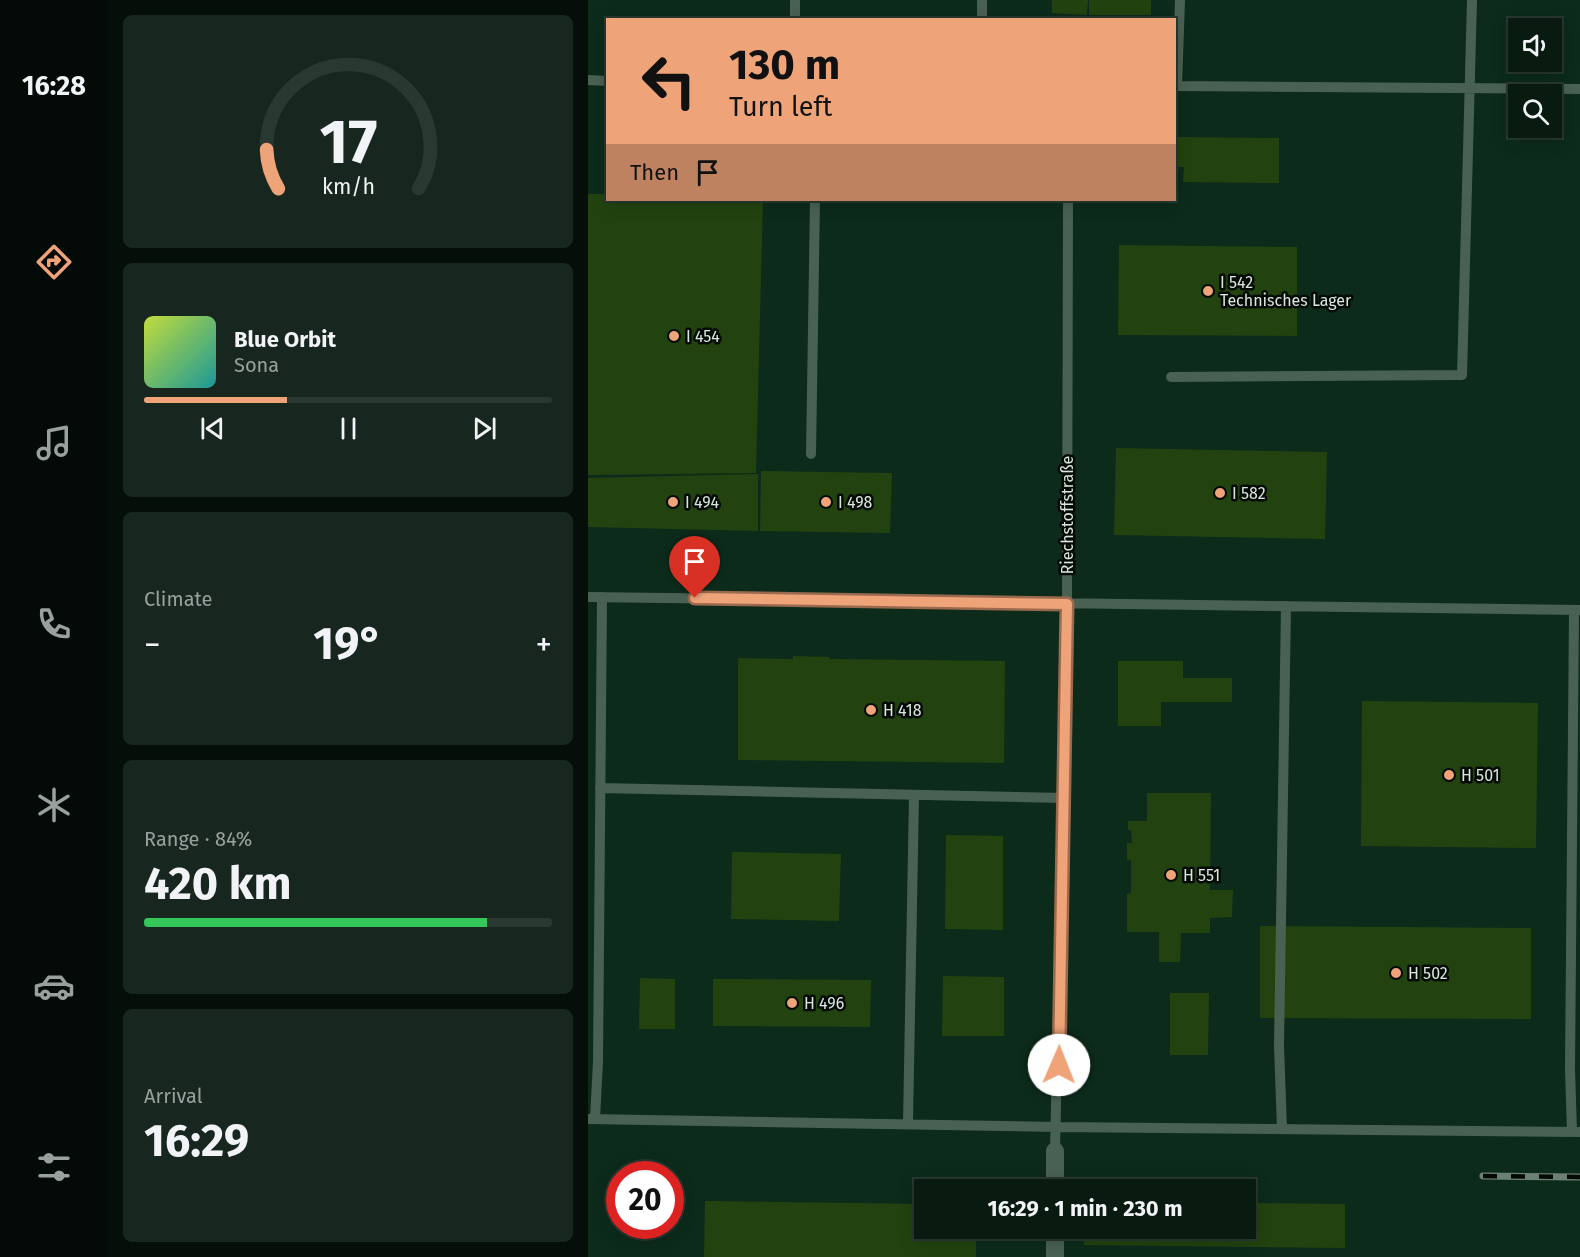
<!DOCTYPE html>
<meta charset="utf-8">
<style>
body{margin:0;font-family:"Fira Sans",sans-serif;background:#17271f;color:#f1f3f6;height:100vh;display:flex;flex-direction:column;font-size:22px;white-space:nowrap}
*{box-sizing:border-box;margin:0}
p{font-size:20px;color:#99a19f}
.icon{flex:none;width:33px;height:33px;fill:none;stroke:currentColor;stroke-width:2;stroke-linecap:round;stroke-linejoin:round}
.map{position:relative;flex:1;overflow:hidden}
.details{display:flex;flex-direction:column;gap:15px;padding:15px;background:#050e09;width:480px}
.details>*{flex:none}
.top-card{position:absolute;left:18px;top:18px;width:570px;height:183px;border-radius:0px;box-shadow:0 3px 15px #0003,0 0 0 2px #293831;background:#efa378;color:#111;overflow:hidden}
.buttons{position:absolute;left:920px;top:18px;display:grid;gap:12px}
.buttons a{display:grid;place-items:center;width:54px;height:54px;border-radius:0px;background:#091a11;box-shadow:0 3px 15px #0003,0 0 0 2px #293831;font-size:30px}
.speed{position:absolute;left:18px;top:1161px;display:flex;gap:12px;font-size:30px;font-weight:700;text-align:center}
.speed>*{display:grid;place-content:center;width:78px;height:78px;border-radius:50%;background:#091a11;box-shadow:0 3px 15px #0003,0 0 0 2px #293831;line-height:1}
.speed .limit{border:9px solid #d22;background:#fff;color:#111}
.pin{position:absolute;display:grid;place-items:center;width:51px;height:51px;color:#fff;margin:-62px -26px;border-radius:50% 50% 50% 0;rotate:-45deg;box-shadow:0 0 6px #0007}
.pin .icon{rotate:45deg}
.me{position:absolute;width:66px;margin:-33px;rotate:1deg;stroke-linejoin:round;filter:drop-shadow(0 0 4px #0008)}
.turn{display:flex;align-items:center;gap:21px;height:126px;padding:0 24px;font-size:27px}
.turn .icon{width:78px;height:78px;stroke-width:2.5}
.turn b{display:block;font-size:42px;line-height:51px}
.then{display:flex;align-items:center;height:57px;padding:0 24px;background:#0003;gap:12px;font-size:22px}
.big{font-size:45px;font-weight:700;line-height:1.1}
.details .widget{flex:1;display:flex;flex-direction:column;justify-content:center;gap:9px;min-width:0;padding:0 21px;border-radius:9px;background:#17271f}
.details .dial{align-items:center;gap:0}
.dial svg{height:156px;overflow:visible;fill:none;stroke:#293831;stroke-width:7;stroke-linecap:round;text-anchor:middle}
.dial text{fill:#f1f3f6;stroke:none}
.song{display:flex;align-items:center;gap:18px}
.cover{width:72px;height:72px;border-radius:9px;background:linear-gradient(135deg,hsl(70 70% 55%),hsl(180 70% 35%))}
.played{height:6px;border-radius:3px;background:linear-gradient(90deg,#efa378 35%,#293831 35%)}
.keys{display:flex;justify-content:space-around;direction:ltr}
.heat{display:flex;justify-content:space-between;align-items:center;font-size:33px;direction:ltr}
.charge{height:9px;border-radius:4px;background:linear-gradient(90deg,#34c759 84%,#293831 0)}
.trip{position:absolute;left:326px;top:1179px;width:342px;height:60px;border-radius:0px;background:#091a11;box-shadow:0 3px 15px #0003,0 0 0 2px #293831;font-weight:700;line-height:60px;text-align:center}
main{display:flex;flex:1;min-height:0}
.dock{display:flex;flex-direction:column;width:108px;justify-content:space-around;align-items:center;background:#040a07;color:#99a19f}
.dock .icon{width:42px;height:42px}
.dock .on{color:#efa378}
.dock b{font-size:27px;color:#f1f3f6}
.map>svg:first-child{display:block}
</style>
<main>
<nav class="dock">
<b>16:28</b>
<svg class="icon on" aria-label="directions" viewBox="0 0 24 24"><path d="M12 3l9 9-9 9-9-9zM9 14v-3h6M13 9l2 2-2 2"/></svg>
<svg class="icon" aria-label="music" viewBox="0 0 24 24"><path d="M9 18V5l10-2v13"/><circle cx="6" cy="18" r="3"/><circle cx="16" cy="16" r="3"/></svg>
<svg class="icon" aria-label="phone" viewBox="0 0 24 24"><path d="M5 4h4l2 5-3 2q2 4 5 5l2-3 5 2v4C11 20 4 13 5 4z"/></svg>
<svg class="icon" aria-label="climate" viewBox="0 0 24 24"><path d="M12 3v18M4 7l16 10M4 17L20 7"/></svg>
<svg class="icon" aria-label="car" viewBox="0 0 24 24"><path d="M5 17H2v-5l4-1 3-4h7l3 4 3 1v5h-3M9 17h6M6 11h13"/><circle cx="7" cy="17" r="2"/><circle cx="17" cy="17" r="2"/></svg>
<svg class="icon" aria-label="filters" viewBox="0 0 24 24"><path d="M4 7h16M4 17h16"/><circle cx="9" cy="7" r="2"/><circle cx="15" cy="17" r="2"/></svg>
</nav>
<section class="details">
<div class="widget dial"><svg viewBox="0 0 100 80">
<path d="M14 69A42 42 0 1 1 86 69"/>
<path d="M14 69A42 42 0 0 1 8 49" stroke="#efa378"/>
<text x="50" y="56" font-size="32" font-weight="700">17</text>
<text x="50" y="72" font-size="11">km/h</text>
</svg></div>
<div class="widget">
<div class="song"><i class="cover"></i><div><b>Blue Orbit</b><p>Sona</p></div></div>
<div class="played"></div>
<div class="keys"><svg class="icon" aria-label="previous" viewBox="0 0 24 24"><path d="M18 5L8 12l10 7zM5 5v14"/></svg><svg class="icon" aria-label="pause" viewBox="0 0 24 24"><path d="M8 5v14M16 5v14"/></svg><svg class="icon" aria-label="next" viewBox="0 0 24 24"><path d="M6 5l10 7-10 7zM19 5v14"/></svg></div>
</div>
<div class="widget"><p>Climate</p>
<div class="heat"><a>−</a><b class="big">19°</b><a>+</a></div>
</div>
<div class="widget"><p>Range · 84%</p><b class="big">420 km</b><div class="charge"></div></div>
<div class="widget"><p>Arrival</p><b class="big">16:29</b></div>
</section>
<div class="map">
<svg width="992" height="1257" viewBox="0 0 992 1257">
<rect width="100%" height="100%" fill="#0c2317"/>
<!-- built -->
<path fill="#0c2b1b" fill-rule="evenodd" d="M0,0h992v1257h-992zM20,20h566v180h-566zM930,28h33v34h-33zM930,94h33v34h-33zM32,1174h50v52h-50zM336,1190h321v38h-321z"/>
<!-- building -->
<path fill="#224310" d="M464,0h36l-1,15 -35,-2z
M501,0h62v15h-62z
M586,137l105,1v45l-96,-1 1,-15h-10z
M0,194h20v6h155l-7,273 -168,2z
M531,245l178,2v89l-179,-1z
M528,448l211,4 -2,87 -211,-4z
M173,471l131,2 -2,60 -130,-2z
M170,474v57l-170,-4v-49z
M205,656l37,1 -1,2 176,2 -1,102 -266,-3v-102l55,1z
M530,661h65v17h49v24h-71v24h-43z
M774,701l176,2 -2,145 -175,-2z
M559,793h64l-1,97h23l-1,27 -22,1v15h-29l-1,29h-21v-30h-32v-38l4,-1v-33h-4v-17h5l-1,-13h-3v-9h19z
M358,835l57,1v94l-58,-1z
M144,852l109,2 -2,67 -108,-2z
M672,926l271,2v91l-271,-1z
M355,976l61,1v59h-62z
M52,978l35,1v50h-36z
M125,979l158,1 -1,47 -157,-1z
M582,993h39l-1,62h-38z
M117,1201l219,3v24h52v29h-272z
M657,1203l100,1v44l-261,-3v-17h161z"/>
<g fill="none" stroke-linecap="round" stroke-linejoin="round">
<!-- service -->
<path stroke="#496153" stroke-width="10" d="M207,20v-20
M394,20v-20
M0,80l20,1
M586,86l406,3
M589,86l3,-86
M583,377l291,-2 10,-375
M223,454l4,-254
M0,597l992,13
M12,788l464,10
M0,1119l469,8 523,5
M7,1119l3,-58 4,-464
M320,1123l6,-328
M694,1129l-3,-83 7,-440
M984,1132l-2,-63 4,-459
M467,1151l12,-547 1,-404"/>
<!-- minor -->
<path stroke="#496153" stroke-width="18" d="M467,1190v-39
M467,1257v-29"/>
<!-- rail casing -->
<g stroke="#6d8075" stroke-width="7">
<path id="rail" d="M895,1176l97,1"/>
</g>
<!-- rail -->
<use href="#rail" stroke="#030a05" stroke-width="4.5" stroke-dasharray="14" stroke-linecap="butt"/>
</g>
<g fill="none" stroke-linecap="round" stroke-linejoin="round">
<!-- route casing -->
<g stroke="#9b6a4e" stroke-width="15">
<path id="route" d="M107,598l372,6 -8,461"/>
</g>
<!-- route -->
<use href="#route" stroke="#efa378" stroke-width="10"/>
</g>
<!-- markers -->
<g fill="#efa378" stroke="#030a05" stroke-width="2">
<circle cx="620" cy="291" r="6"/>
<circle cx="86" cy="336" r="6"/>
<circle cx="632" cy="493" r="6"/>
<circle cx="85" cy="502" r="6"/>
<circle cx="238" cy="502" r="6"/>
<circle cx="283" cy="710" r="6"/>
<circle cx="861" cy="775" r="6"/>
<circle cx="583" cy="875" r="6"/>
<circle cx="808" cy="973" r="6"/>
<circle cx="204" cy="1003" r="6"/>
</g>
<g text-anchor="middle" stroke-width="5" stroke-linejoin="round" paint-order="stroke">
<!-- poi labels -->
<g font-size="16" fill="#d9e7de" stroke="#030a05" text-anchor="start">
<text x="632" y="288">I 542<tspan x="632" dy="18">Technisches Lager</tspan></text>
<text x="98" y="342">I 454</text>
<text x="644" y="499">I 582</text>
<text x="97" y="508">I 494</text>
<text x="250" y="508">I 498</text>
<text x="295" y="716">H 418</text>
<text x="873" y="781">H 501</text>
<text x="595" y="881">H 551</text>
<text x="820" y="979">H 502</text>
<text x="216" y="1009">H 496</text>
</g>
<!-- street labels -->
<g font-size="16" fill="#d9e7de" stroke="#030a05">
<text transform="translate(479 515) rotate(-90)" y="6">Riechstoffstraße</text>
</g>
</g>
</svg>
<div class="buttons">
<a><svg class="icon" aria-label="sound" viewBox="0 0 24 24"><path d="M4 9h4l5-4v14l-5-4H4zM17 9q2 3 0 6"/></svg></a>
<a><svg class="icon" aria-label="search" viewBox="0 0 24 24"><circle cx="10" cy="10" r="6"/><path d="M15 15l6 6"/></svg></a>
</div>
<div class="speed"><div class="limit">20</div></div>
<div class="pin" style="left:107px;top:598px;background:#d93025"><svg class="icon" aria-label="arrive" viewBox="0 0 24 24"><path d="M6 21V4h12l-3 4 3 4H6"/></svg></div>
<svg class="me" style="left:471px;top:1065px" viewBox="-20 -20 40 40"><circle r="19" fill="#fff"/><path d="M0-13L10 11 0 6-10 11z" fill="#efa378"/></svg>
<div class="trip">16:29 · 1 min · 230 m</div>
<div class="top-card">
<div class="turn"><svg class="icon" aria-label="left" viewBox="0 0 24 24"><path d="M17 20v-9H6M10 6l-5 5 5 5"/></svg><div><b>130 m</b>Turn left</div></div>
<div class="then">Then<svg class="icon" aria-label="arrive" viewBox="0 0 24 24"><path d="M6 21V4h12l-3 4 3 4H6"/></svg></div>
</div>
</div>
</main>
